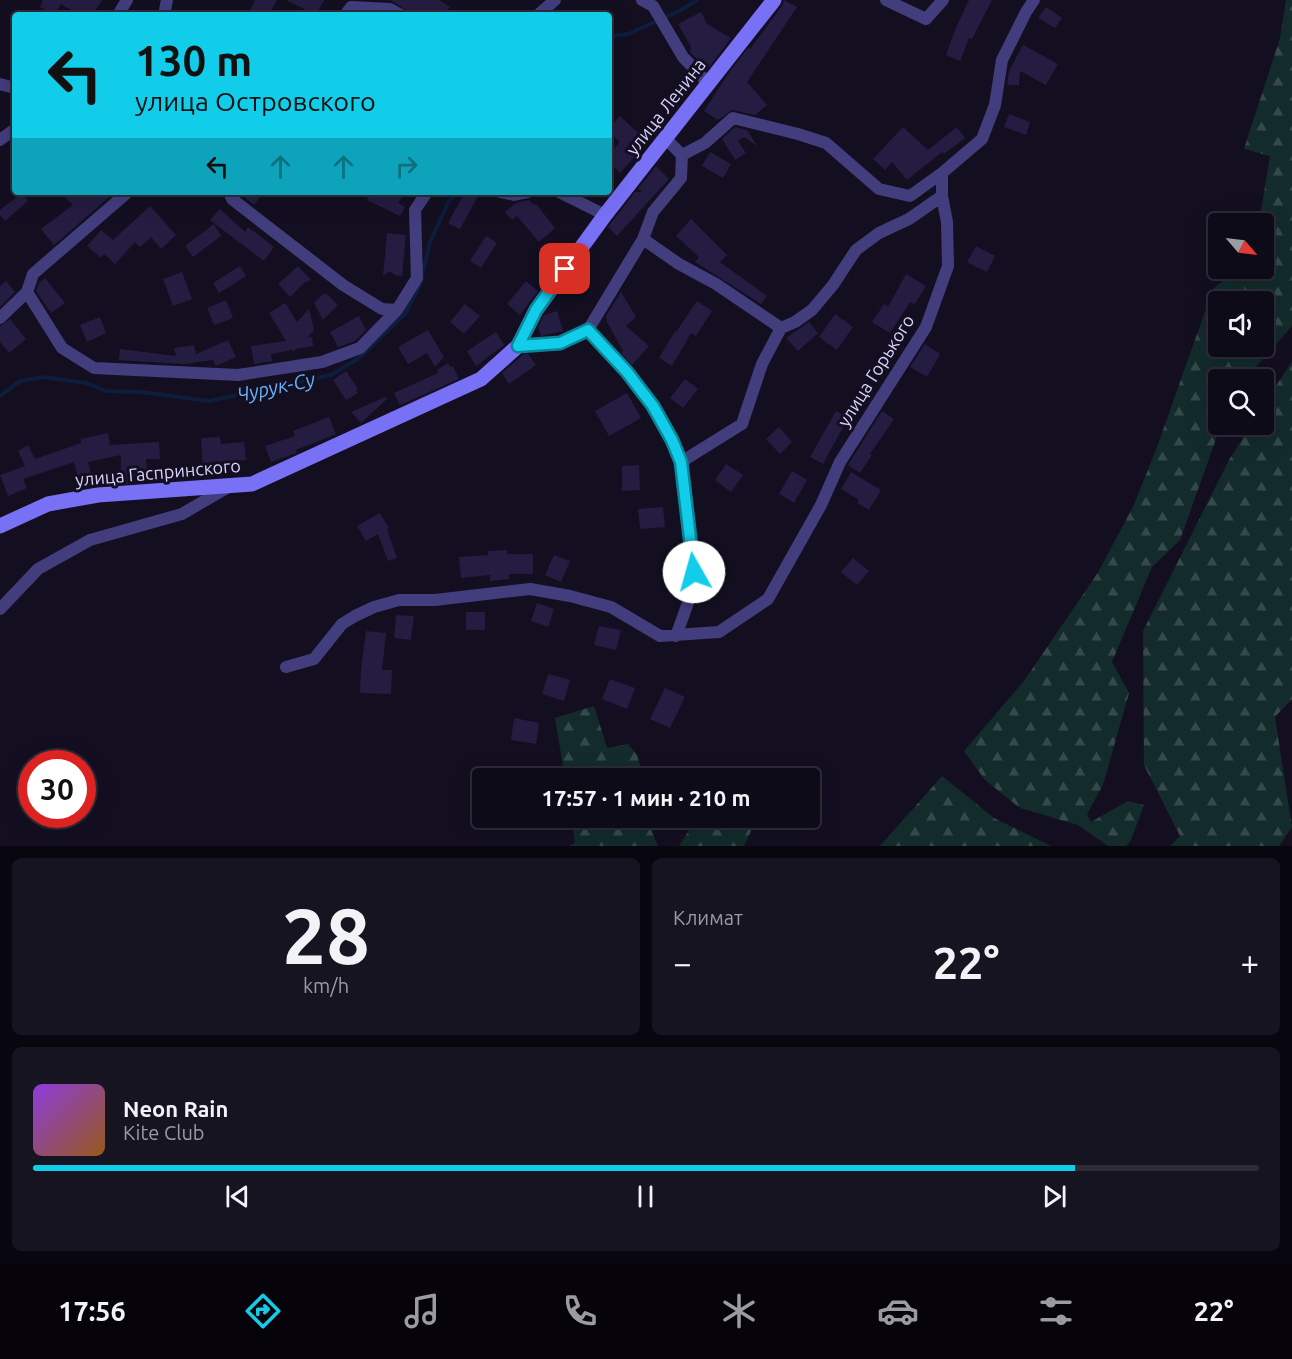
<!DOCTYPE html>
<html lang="ru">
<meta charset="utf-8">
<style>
body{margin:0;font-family:Ubuntu,sans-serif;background:#171422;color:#f1f3f6;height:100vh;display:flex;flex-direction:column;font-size:22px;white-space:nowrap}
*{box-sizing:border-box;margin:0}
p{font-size:20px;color:#9b9ba2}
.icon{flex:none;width:33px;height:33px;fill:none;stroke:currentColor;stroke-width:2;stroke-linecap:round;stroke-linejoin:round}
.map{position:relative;height:846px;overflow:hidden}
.details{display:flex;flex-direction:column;gap:12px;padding:12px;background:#08060e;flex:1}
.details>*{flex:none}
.hud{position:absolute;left:12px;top:12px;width:600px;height:183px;border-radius:6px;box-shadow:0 6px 24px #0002,0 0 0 2px #2e2b38;background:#11cdea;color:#111;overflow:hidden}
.needle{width:39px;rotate:118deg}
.fabs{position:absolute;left:1208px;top:213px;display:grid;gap:12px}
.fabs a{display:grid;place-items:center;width:66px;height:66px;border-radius:6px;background:#0e0b19;box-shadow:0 6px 24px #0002,0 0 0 2px #2e2b38;font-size:30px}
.speed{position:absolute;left:18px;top:750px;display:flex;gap:12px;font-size:30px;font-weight:700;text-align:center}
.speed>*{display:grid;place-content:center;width:78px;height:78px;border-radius:50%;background:#0e0b19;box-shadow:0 6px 24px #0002,0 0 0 2px #2e2b38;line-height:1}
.speed .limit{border:9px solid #d22;background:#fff;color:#111}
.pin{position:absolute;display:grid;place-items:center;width:51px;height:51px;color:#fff;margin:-26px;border-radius:12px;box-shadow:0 3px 9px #0006}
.me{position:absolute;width:66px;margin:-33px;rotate:353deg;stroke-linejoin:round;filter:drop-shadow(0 0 4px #0008)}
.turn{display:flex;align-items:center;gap:21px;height:126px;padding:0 24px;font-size:27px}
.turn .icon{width:78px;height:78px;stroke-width:2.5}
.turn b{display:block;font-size:42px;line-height:51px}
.lanes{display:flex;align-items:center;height:57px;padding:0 24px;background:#0003;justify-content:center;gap:30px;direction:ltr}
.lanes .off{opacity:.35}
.big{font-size:45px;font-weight:600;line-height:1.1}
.details .tile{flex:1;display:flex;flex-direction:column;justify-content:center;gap:9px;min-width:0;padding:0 21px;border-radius:9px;background:#171422}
.details .dial{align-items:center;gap:0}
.dial b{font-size:78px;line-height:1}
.song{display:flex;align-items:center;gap:18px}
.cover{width:72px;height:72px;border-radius:9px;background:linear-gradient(135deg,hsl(270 70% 55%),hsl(30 70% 35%))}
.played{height:6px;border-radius:3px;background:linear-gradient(90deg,#11cdea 85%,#2e2b38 85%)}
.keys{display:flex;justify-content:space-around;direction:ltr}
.heat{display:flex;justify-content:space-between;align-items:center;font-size:33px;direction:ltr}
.details .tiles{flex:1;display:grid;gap:12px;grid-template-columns:1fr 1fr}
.tile:last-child{grid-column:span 2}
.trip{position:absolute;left:472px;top:768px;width:348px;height:60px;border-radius:6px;background:#0e0b19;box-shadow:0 6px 24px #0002,0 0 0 2px #2e2b38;font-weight:600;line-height:60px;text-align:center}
.tabs{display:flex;height:96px;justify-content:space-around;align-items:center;background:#06040a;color:#9b9ba2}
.tabs .icon{width:42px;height:42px}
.tabs .active{color:#11cdea}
.tabs b{font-size:27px;color:#f1f3f6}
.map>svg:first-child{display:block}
</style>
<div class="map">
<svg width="1292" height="846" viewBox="0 0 1292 846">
<defs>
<pattern id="forest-firs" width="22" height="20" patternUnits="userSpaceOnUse" patternTransform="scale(1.5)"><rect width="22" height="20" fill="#132b2b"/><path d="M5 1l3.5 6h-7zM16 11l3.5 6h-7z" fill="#35494b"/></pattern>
</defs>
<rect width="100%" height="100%" fill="#130f21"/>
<!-- forest -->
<path fill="url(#forest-firs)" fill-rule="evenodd" d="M1286,0h6v326l-47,53 -27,1v44l3,1 -41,115 -28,27 -40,95 17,31 -26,92 -16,29 4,8 37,-21 16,4 -13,35 -5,6h-18l-30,-21 -58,-17 -35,-28 -21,-29 60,-70 73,-107 36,-67 24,-60 56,-158 24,-20 26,-1v-44l-4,-1 11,-67 -26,-7 36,-111zM1218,302h45v44h-45z
M1292,361v338l-17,18 17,110 -13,19h-109l10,-10 -36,-71 -1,-134 86,-171 22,-35 12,-1v-18z
M594,706l13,42 21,-4 9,11 7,23h-79l-10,-60z
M942,776l52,42 57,28h-171z
M571,818h75l12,28h-88l5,-4z
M697,818h52l2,13 -7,15h-65z"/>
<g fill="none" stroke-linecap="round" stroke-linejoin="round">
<!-- stream -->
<path stroke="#0d1d3c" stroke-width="4" d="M609,36l19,-2 53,-24 16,-10
M0,396l20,-15 24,-4 42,6 20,8 35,1 68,9 122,-26 28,-17 46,-44 15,-29 10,-43 18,-39 9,-11"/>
</g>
<!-- building -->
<path fill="#251c41" d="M43,0h59l-9,15h-14l-18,-11 -7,11 -14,-8z
M255,0h22l-8,15h-21z
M286,0h38l-8,15z
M390,0h49l11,7 -6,8h-30z
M784,0l13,7 -50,75 20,23 -12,10 -23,-5 -14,10 -14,-9 26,-40 18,-23 2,1 32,-43z
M969,0h23l-20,39 -3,-1 -9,23 -14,-6 9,-25z
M1046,7l16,11 -7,10 -17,-10z
M701,12l6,12 24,14 -24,32 -17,-18 1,-5 -13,-23z
M1023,45l35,19 -12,21 -26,-14 -1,14h-12l2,-14z
M1009,114l21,8 -4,13 -22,-8z
M620,116l28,26 -28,31 -11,-11v-8l11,-12 -11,-10v-4z
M735,127l12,3 10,16 -13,-9 -6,4 8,12 -11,7 -13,-21z
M903,127l25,23 29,-23 8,11 -21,16 -2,-2 -35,28 -15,-18 -7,8 -12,-11z
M710,152l21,12 -8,14 -21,-12z
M656,166l13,13 -52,57 -9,-9 27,-35h7l-4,-3z
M60,192h55l-61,53 -13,-16 32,-24z
M238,192h26l-10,13z
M370,192h36l-8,11 7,4 -5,9 -33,-16z
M465,192h6l7,4 -18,33 -12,-6z
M22,193l6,8 -23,20 -5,-6v-5z
M529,200l5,5 2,-1 19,24 -16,14 -22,-26 -5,4 -7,-8 11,-9z
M150,206l26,29 -15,14 -10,-12 -11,10 -5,-5 -20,22 -11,-10 -3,4 -14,-12 14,-16 12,10z
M220,209l25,23 3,-5 26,20 -10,14 -54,-41z
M691,219l36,36 -7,7 47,34 -6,8 -66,-42 4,-5 -23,-21z
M214,224l7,12 -28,21 -8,-11z
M387,233l19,2 -4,41 -7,-1 -5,-4 -7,5z
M486,236l11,7 -16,25 -11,-7z
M976,246l19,10 -8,16 -20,-10z
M240,266l6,10 -27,17 -6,-10z
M298,266l13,14 -7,3 -14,14 -12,-13z
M182,272l10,27 -19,7 -10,-27z
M906,274l20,12 -11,18 -5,-2 -20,31 -18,-11 12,-18 4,3z
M45,278l20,25 -14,10 -15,-22 3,-8z
M6,281l9,11 -15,15v-21z
M526,281l12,10 -18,24 -13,-11z
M621,292l15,25 -10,9 23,20 -17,19 -11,-12 2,-2 -16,-29 -1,-6z
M323,294h4l11,11 -15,15 -9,-17z
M226,300l7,18 -19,7 -7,-17z
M697,301l15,10 -16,25 -5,-3 -19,33 -13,-8 16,-27 1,1z
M285,303l12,19 12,-13 5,21 -7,8 5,-1 1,9 -17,3 -3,3 -1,-2 -21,4 1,7 -18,3 -3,-18 35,-5 -17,-28z
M465,304l15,12 -16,18 -14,-12z
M557,311l6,20 -22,5 -3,-9 6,-12z
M835,314l18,13 -16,23 -18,-13z
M359,316l7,14 -11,11 -17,6 -8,-15z
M100,317l6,16 -19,9 -7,-17z
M10,319l16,20 -17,14 -9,-11v-16z
M809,322l9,11 -20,18 -12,-13z
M428,330l16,27 -9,10 -8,-14 -19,11 -10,-17z
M496,332l8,13 -28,21 -9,-15z
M228,340l8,17 -20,9 -3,-6 -29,4 -65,-4 1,-11 56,7 -2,-8 20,-3 2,9z
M925,344l15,10 -13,23 -17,-10z
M524,354h4l8,11 -27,19 -7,-11z
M448,363l2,4 3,-1 6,13 -59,26 -6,-12 44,-20 -1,-3z
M346,371l12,18 -2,2 2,2 -12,7 -13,-20z
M685,379l13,10 -15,19 -13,-10z
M627,393l14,25 -32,18 -14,-25z
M385,397l2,2 -26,24 -10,-11z
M836,411l12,7 -25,46 -13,-7z
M882,411l12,8 -24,35 2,1 -12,18 -12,-8z
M329,417l7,17 -40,16 1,3 -26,9 -6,-16 30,-10 -2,-5z
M779,427l13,15 -12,12 -14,-15z
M108,433l2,12 49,-3 1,17h-14l1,13 -12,1v10l-14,1v-29l-33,7 5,20 -13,3 -6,-23 -51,17 4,9 -19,8 -8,-21 25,-9 -7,-15 10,-6 7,14 46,-16v-4z
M220,437l1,7 23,-2 2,18 -24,2v9l-19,1 -2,-34z
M726,464l17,11 -12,17 -16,-12z
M639,465l1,25 -18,1v-25z
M792,471l15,9 -13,23 -15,-9z
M851,472l30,18 -12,20 -12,-7 2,-3 -18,-11z
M663,507l2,20 -25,2 -2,-20z
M380,513l9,15 -2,1 10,29 -9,3 -10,-27 -12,7 -9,-15z
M507,550v4h26v20h-24v5l-19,2v-6l-29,3 -2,-21 29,-2v-4z
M554,555l16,6 -9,21 -16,-7z
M853,558l16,13 -12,14 -16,-13z
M537,603l17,6 -6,18 -17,-6z
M466,612h19v18h-19z
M396,615l18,1 -3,24 -17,-2z
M599,626l22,4 -5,20 -22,-5z
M366,631l20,2 -4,37h10l-1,24 -31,-1 1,-24z
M548,674l22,6 -6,21 -22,-7z
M610,679l25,9 -8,21 -25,-10z
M665,688l20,9 -15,31 -20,-9z
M514,718l25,5 -3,21 -25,-4z"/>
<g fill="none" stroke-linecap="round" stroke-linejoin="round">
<!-- minor -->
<path stroke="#423d7d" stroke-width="12" d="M642,0l11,6 30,51 26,27
M886,0l40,19 17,-19
M118,15l9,-15
M164,15l3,-15
M345,15l6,-8 39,2 11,6
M538,15l17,-15
M0,84l15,4
M0,140l15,-11
M682,155l23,-12 28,-25 65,16 28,9 53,46 31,7 32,-23
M229,192l3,7 111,86 39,24 15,1
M500,192l14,3 14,-3
M559,192l46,23
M643,239l36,25 37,20 65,44
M27,292l35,56 32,20 144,7 84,-13 38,-14 37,-38 20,-32 -2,-68 12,-18
M0,318l27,-26 6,-18 95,-82
M588,330l55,-91 10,-27 28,-34 1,-23 -16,-16
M518,346l42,-3 28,-13 39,42 26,34 19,34 9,22 13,110 -5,28 -13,36
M681,462l61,-38 20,-60 19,-36 14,-6 17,-12 21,-25 23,-35 23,-17 30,-14 33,-23
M0,609l38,-40 52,-29 92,-26 48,-28
M286,667l28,-8 28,-35 13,-8 19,-9 25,-7h36l95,-11 40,7 41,11 49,29 59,-4 49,-33 53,-94 19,-43 86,-135 22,-61 -1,-44 -5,-26v-23l40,-34 13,-34 7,-45 24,-48 8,-12"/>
<!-- secondary -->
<path stroke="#7870f5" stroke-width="15" d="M0,526l48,-22 50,-9 154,-11 229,-105 37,-33 18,-36 69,-95 169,-215"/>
</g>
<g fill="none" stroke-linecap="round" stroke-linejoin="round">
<!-- route casing -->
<g stroke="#0b8598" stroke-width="15">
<path id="route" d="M565,269l-29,41 -18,36 42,-3 28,-13 39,42 26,34 19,34 9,22 13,110"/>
</g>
<!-- route -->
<use href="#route" stroke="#11cdea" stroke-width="10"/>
</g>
<g text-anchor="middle" stroke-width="6" stroke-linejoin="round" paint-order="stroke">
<!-- street labels -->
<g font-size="18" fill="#d8d2fc" stroke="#130f21">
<text transform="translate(666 107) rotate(-52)" y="6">улица Ленина</text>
<text transform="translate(876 371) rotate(-58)" y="6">улица Горького</text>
<text transform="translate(158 473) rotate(-5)" y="6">улица Гаспринского</text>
</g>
<!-- water labels -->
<g font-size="20" font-style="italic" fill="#68aff4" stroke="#130f21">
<text transform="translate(276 387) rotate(-12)" y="7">Чурук-Су</text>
</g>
</g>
</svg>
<div class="fabs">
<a><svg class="needle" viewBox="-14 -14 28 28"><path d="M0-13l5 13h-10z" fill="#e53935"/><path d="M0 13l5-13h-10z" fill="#9b9ba2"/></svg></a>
<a><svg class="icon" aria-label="sound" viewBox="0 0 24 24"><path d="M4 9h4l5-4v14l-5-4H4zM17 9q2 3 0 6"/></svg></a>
<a><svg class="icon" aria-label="search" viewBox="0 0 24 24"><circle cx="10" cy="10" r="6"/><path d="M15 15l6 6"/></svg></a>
</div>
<div class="speed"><div class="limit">30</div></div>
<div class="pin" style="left:565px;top:269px;background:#d93025"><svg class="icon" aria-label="arrive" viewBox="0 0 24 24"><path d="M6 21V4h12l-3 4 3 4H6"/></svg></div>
<svg class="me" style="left:694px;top:572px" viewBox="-20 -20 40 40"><circle r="19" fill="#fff"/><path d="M0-13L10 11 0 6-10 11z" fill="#11cdea"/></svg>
<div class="trip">17:57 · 1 мин · 210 m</div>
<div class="hud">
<div class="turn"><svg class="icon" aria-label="left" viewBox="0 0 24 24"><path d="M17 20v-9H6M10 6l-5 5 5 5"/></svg><div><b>130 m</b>улица Островского</div></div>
<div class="lanes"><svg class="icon" aria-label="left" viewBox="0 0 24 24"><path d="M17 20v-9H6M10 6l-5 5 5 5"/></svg><svg class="icon off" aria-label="ahead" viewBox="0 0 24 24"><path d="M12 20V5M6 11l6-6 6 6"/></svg><svg class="icon off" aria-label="ahead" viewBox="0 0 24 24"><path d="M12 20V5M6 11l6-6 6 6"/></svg><svg class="icon off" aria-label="right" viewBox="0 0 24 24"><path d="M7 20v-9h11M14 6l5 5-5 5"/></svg></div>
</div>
</div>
<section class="details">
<div class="tiles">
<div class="tile dial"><b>28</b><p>km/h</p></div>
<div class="tile"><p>Климат</p>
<div class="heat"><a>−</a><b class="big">22°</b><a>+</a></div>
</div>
<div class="tile">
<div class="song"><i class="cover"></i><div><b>Neon Rain</b><p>Kite Club</p></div></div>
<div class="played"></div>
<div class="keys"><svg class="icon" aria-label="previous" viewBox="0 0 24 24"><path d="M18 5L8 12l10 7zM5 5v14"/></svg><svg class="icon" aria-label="pause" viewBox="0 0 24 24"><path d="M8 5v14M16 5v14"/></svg><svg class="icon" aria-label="next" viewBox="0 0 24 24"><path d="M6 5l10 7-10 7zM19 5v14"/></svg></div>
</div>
</div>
</section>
<nav class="tabs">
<b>17:56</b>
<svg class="icon active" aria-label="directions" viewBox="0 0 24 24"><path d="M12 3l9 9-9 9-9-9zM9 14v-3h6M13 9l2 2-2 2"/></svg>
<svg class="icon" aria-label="music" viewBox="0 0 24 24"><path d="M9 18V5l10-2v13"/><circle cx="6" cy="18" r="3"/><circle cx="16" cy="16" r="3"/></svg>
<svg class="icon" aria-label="phone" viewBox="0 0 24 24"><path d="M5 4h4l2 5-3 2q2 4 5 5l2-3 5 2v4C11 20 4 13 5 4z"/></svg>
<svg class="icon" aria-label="climate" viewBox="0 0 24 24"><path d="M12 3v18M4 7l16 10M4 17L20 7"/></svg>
<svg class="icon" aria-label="car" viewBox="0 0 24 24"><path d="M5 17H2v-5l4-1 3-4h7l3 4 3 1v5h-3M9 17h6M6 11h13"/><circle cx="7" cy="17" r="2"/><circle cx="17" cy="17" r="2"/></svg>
<svg class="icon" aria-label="filters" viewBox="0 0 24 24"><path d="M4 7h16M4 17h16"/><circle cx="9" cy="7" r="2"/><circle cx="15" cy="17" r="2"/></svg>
<b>22°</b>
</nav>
